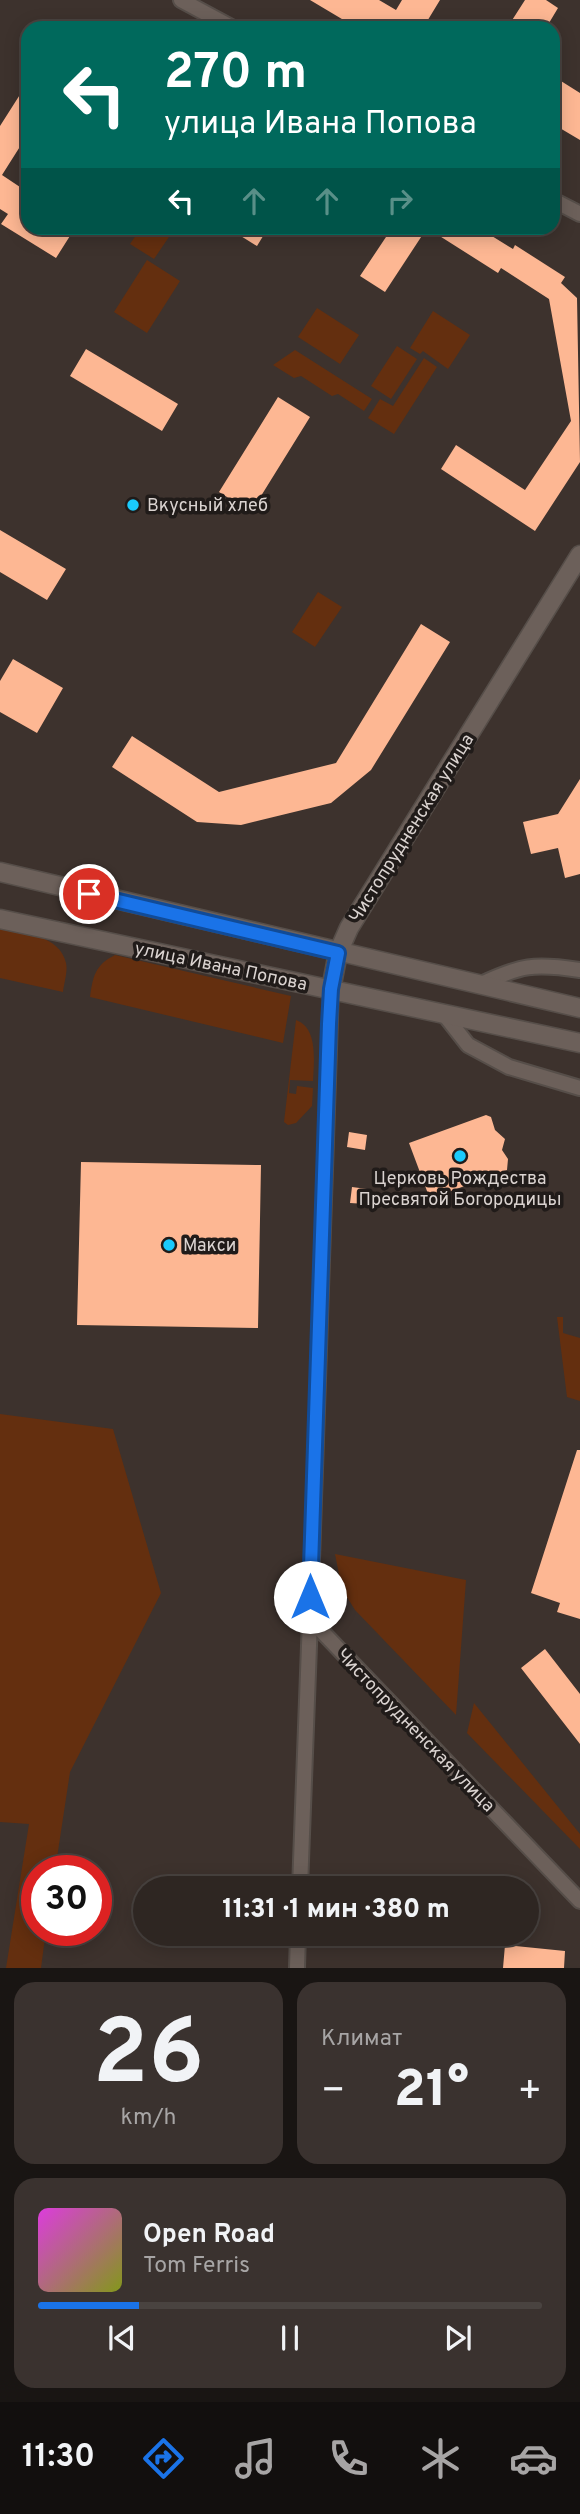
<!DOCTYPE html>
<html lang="ru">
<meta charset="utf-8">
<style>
body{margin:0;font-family:Overpass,sans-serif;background:#3a322f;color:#f1f3f6;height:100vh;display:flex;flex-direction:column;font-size:26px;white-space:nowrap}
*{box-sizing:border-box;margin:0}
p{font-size:23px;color:#a7a5a5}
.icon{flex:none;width:38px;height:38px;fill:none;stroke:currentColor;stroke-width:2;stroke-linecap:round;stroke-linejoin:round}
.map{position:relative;height:1968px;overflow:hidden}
.side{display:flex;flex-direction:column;gap:14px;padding:14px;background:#191513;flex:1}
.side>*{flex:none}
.hud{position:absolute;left:21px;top:21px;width:539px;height:214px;border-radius:21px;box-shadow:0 4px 18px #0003,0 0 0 2px #494340;background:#00695c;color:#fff;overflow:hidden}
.speed{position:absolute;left:21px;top:1855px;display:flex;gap:14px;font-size:35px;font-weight:700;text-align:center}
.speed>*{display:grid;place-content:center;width:91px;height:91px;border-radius:50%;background:#2e2622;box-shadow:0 4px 18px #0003,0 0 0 2px #494340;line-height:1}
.speed .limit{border:10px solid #d22;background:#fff;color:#111}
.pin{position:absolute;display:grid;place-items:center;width:60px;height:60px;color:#fff;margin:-30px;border:4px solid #fff;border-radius:50%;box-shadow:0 2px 7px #0007}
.me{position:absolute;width:77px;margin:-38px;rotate:0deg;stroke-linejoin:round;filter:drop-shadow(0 0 5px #0008)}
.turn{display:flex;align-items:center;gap:24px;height:147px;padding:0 28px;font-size:32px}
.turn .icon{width:91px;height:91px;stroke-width:2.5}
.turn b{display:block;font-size:49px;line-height:60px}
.lanes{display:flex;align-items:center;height:66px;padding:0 28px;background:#0003;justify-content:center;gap:35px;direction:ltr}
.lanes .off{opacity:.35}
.big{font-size:52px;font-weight:800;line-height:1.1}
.side .card{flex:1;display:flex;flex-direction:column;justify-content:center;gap:10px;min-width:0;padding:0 24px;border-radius:21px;background:#3a322f}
.side .dial{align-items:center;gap:0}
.dial b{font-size:91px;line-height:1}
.song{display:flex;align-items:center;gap:21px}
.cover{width:84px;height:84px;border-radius:10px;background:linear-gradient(135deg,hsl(300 70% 55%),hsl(70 70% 35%))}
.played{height:7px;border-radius:4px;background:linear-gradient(90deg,#1a73e8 20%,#494340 20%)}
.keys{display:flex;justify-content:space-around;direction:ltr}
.heat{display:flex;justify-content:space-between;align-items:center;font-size:38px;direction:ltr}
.side .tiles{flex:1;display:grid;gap:14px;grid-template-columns:1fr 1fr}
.card:last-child{grid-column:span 2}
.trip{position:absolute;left:133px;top:1876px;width:406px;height:70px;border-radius:35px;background:#2e2622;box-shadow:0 4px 18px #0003,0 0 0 2px #494340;font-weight:800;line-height:70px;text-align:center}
.menu{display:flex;height:112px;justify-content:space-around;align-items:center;background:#120f0e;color:#a7a5a5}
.menu .icon{width:49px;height:49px}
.menu .active{color:#1a73e8}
.menu b{font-size:32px;color:#f1f3f6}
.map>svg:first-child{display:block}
</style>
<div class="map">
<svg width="580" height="1968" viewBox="0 0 580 1968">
<rect width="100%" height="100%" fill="#3d322d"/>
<!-- green -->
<path fill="#642f0f" d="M141,228h34l-21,31 -24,-15z
M147,260l33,21 -33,52 -33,-21z
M317,308l42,27 -19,29 -42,-27z
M433,311l37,24 -22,34 -25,-18 -3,3 -10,-6z
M397,346l20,13 -26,40 -20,-13z
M295,350l77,49 -8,12 -26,-17 -6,2 -31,-20 -7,2 -21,-13z
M424,358l13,9 -43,67 -26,-16 12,-19 13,7z
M318,592l24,15 -27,40 -23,-15z
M0,927c23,6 60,8 66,36 2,8 -2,20 -3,29l-63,-14z
M115,955l176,41 -8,47 -193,-46c3,-21 5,-32 25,-42z
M296,1020c22,8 18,40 17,61l-23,-1 -1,13 7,1 1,-8 16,2 -1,18 -16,17 -8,2 -4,-3z
M557,1317h6v16l17,5v63l-13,-4z
M0,1414l113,15 48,164 -91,179 -15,99h-18v59h9l-5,38h-35l23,-144 -29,-2z
M335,1554l131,26 -10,135 -101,-105 -13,-21z
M474,1703l106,131v15l-113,-116z"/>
<!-- building -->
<path fill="#fdb793" d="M310,0h69l17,10 6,-10h38l-17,28h-66z
M525,0h21l12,8 -12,20h-39z
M553,76l27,17v47l-27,-16z
M28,82v52l-26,41 21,14 -4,6 9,6v27h47l-19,30 -55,-34 7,-10 -8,-5v-83z
M228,228h40l-11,18z
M392,228h35l-42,64 -25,-16z
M427,228h52l34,21 2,-4 50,32 -4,6 16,15 3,164 -45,69 -94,-62 15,-24 69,45 46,-69 -22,-122 -48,-31 -3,5z
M86,349l92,55 -16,27 -92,-55z
M278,397l32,20 -59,95 -32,-20z
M0,530l66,39 -19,31 -47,-28z
M421,624l29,18 -79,128 -40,33 -90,22 -44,-3 -85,-55 20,-31 87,56 117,-29z
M13,659l50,29 -26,45 -37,-21v-31z
M580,779v95l-15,4 -7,-30 -27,6 -8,-32 35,-8z
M486,1115l5,2 4,13 10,9 -3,11 6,9 -1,11 -77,29 -21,-56z
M349,1132l18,3 -2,15 -18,-3z
M81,1162l180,3 -3,163 -181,-3z
M352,1187l15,2 -1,15 -16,-1z
M577,1450h3v169l-23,-7 3,-9 -29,-10z
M545,1649l35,45v50l-59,-76z
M505,1945l60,6 -1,17h-61z"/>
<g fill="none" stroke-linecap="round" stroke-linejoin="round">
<!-- street casing -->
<g stroke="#564e49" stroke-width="18">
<path id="street" d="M181,0l52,28
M553,200l27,14
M479,985c42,-20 55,-22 101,-15
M331,989l-21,630 270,282
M443,1013l25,32 41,22 71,21
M300,1888l10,-269
M297,1968l1,-34"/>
</g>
<!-- secondary casing -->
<g stroke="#564e49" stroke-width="21">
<path id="secondary" d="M0,872l580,136
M0,919l580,124
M331,989l7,-36 11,-25 231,-373"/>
</g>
<!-- street -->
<use href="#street" stroke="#6c605a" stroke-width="14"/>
<!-- secondary -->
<use href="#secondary" stroke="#6c605a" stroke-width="18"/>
</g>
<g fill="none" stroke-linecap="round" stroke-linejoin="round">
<!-- route casing -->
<g stroke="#114b97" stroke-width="18">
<path id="route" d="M89,894l249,59 -7,36 -2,35 -19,573"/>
</g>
<!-- route -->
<use href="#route" stroke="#1a73e8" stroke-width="12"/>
</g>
<!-- markers -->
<g fill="#1acafc" stroke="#201b19" stroke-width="2.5">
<circle cx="133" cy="505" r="7"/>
<circle cx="460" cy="1156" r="7"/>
<circle cx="169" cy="1245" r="7"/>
</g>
<g text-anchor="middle" stroke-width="7" stroke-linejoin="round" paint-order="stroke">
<!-- poi labels -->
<g font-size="18" fill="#dad3d0" stroke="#201b19" text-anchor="start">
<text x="147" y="511">Вкусный хлеб</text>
<text x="460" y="1184" text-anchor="middle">Церковь Рождества<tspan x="460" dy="21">Пресвятой Богородицы</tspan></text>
<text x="183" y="1251">Макси</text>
</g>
<!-- street labels -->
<g font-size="18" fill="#dad3d0" stroke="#201b19">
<text transform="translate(411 828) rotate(-58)" y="6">Чистопрудненская улица</text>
<text transform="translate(221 966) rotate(12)" y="6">улица Ивана Попова</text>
<text transform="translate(416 1730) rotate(46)" y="6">Чистопрудненская улица</text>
</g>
</g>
</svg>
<div class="speed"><div class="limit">30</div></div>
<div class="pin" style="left:89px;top:894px;background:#d93025"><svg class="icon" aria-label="arrive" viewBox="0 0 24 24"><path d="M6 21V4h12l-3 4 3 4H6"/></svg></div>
<svg class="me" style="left:310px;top:1597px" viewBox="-20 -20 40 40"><circle r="19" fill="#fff"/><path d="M0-13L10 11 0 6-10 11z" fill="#1a73e8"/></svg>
<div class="trip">11:31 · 1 мин · 380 m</div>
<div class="hud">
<div class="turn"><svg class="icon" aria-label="left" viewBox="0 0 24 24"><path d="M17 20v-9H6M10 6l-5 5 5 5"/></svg><div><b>270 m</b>улица Ивана Попова</div></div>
<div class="lanes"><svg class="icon" aria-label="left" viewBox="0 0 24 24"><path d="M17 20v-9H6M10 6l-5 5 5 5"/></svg><svg class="icon off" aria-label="ahead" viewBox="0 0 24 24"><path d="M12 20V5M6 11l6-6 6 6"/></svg><svg class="icon off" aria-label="ahead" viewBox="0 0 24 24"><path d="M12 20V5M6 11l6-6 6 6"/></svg><svg class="icon off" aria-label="right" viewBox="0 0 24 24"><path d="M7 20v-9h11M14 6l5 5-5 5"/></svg></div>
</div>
</div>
<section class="side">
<div class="tiles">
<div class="card dial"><b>26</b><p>km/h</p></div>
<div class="card"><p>Климат</p>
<div class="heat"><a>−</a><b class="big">21°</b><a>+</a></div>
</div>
<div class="card">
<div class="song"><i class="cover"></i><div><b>Open Road</b><p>Tom Ferris</p></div></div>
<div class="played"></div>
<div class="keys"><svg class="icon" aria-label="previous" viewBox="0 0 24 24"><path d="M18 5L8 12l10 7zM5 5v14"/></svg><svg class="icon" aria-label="pause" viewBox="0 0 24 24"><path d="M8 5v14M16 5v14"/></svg><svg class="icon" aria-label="next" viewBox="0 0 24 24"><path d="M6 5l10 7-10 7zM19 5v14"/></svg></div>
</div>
</div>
</section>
<nav class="menu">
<b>11:30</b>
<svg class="icon active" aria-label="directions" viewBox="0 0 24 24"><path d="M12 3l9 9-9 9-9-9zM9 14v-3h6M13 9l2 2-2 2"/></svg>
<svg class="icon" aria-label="music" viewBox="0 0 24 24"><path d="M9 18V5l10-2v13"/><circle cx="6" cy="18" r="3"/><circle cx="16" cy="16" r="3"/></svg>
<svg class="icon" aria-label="phone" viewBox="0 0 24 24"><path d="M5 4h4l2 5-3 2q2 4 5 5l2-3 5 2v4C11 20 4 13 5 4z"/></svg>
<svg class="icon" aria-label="climate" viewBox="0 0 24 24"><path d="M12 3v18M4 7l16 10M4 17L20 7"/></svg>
<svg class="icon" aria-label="car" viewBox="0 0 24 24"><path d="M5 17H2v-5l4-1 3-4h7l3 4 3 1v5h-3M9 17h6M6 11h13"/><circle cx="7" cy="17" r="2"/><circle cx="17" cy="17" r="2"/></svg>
</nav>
